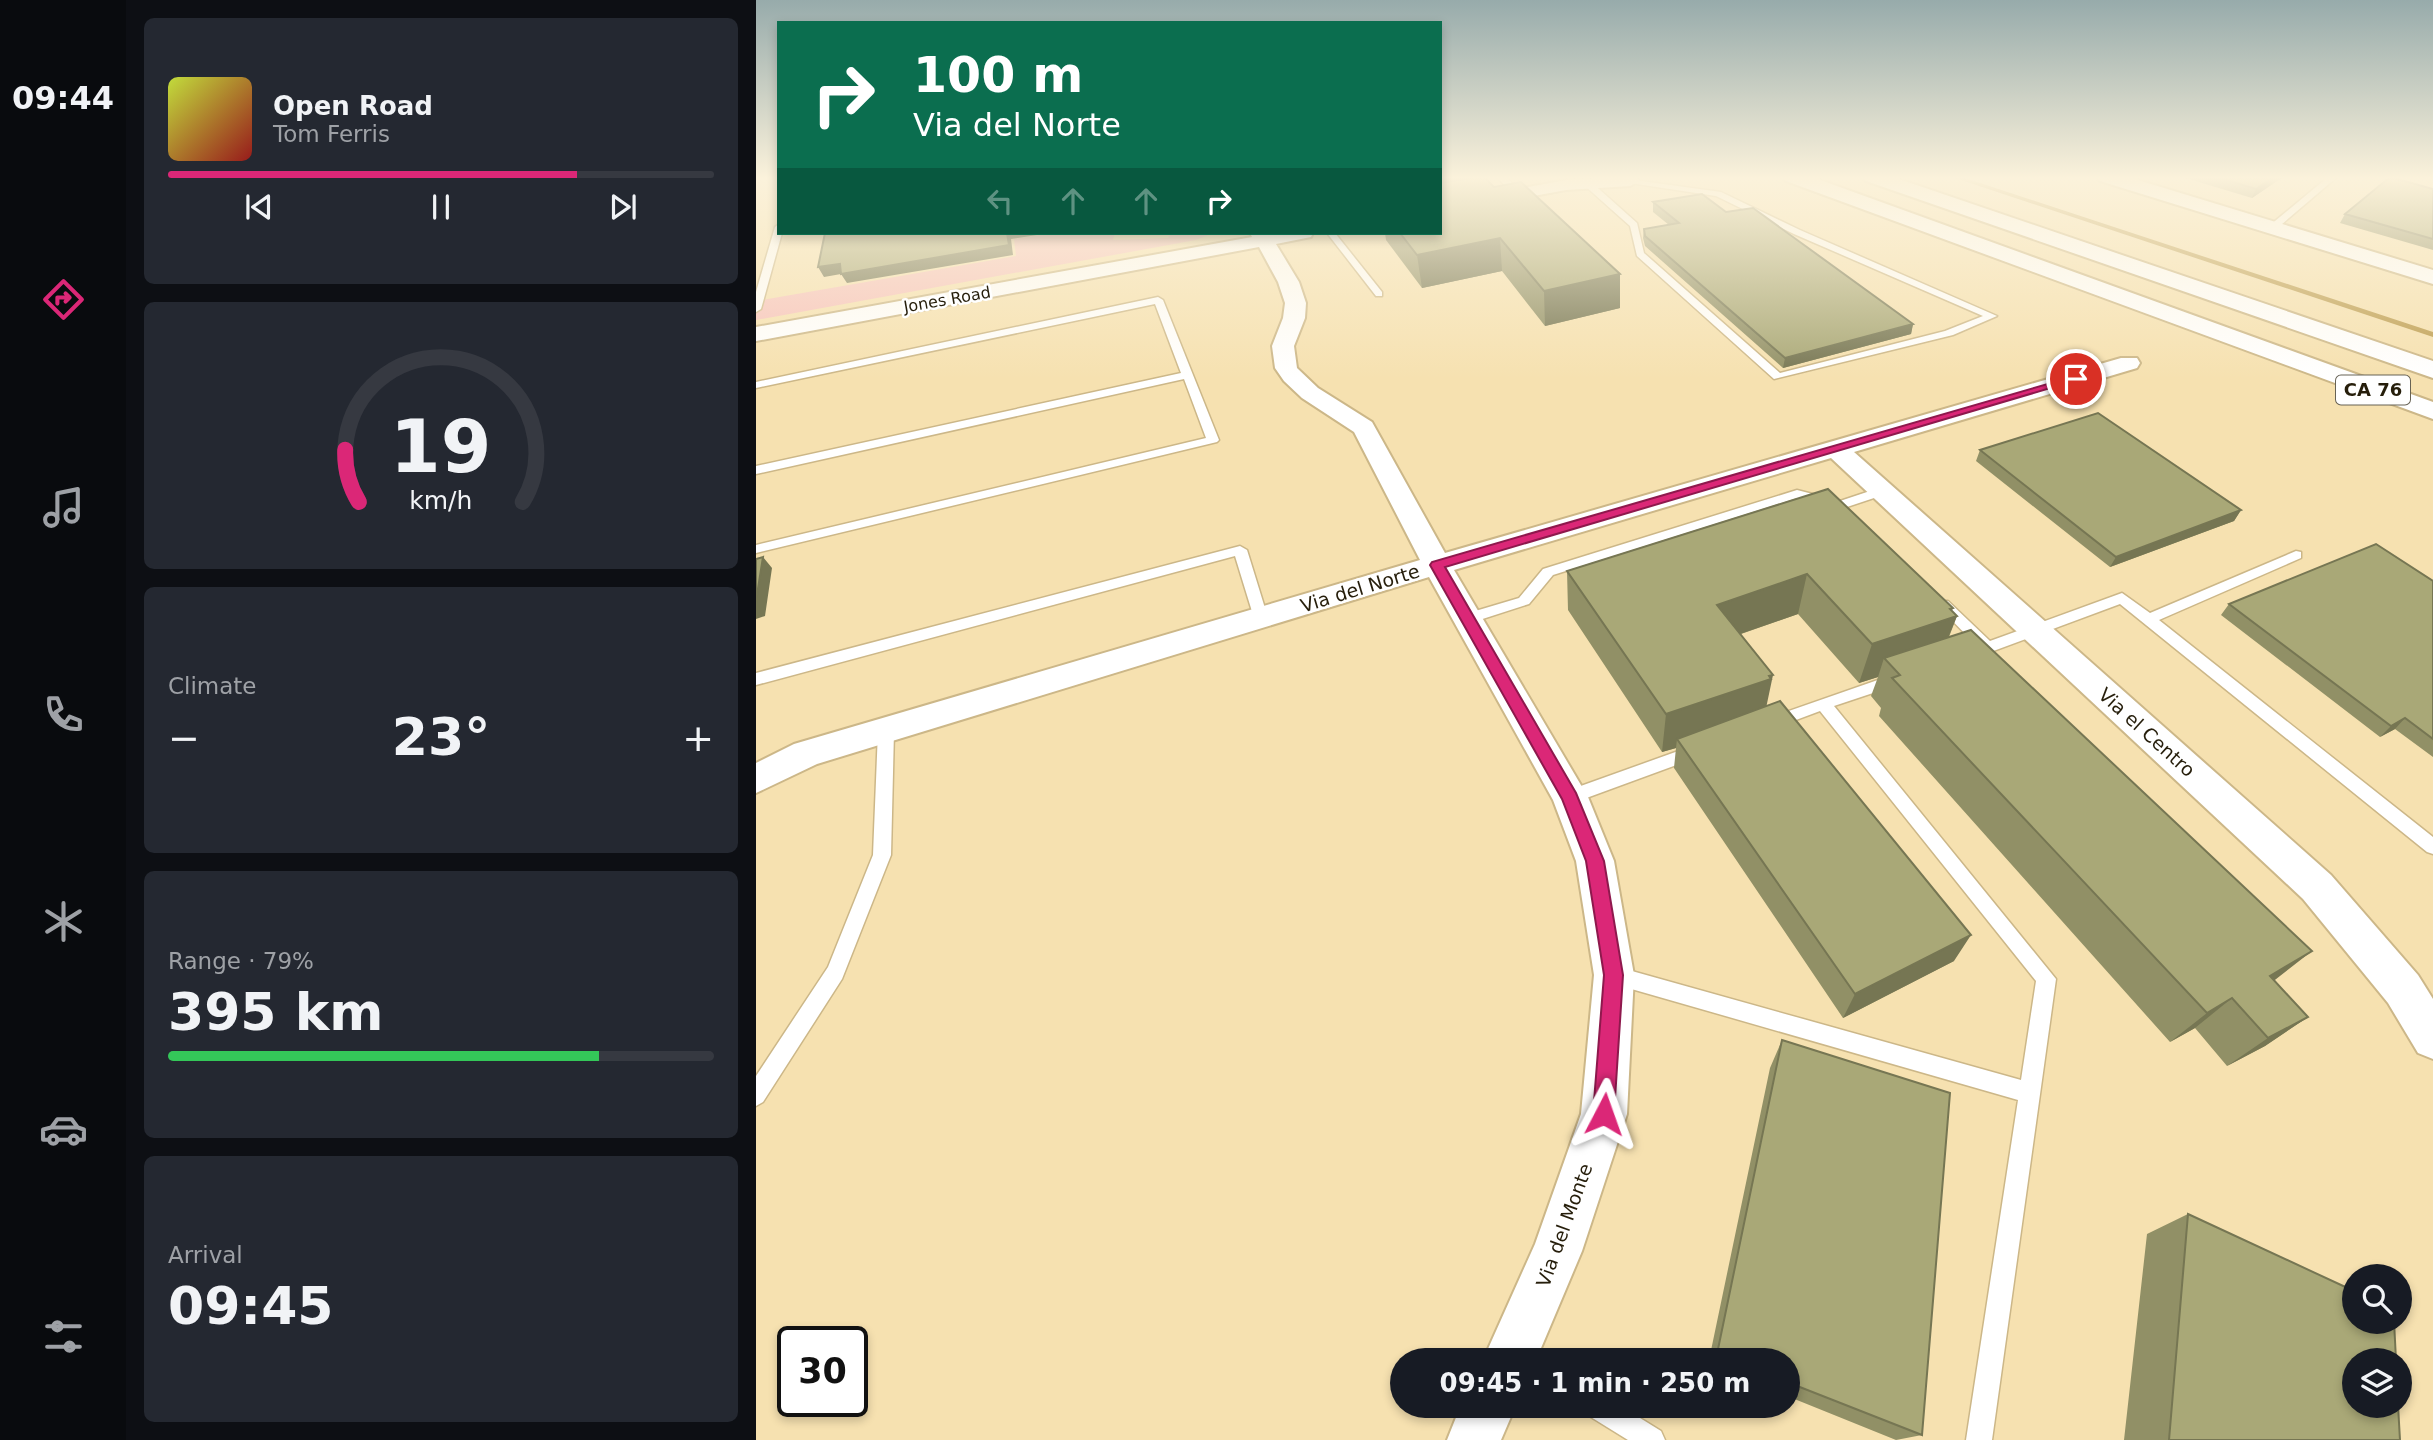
<!DOCTYPE html>
<meta charset="utf-8">
<style>
body{margin:0;font-family:"DejaVu Sans",sans-serif;background:#242831;color:#f1f3f6;height:100vh;display:flex;flex-direction:column;font-size:26px;white-space:nowrap}
*{box-sizing:border-box;margin:0}
p{font-size:23px;color:#9ea1a6}
.icon{flex:none;width:38px;height:38px;fill:none;stroke:currentColor;stroke-width:2;stroke-linecap:round;stroke-linejoin:round}
.map{position:relative;flex:1;overflow:hidden}
.panel{display:flex;flex-direction:column;gap:18px;padding:18px;background:#0d0f14;width:630px}
.panel>*{flex:none}
.top-card{position:absolute;left:21px;top:21px;width:665px;height:214px;border-radius:0px;box-shadow:0 4px 10px #0003;background:#0b6e4f;color:#fff;overflow:hidden}
.tools{position:absolute;left:1586px;top:1264px;display:grid;gap:14px}
.tools a{display:grid;place-items:center;width:70px;height:70px;border-radius:50%;background:#171b24;box-shadow:0 4px 10px #0003;font-size:35px}
.speed{position:absolute;left:21px;top:1326px;display:flex;gap:14px;font-size:35px;font-weight:700;text-align:center}
.speed>*{display:grid;place-content:center;width:91px;height:91px;border-radius:50%;background:#171b24;box-shadow:0 4px 10px #0003;line-height:1}
.speed .limit{border:4px solid #111;border-radius:10px;background:#fff;color:#111}
.pin{position:absolute;display:grid;place-items:center;width:60px;height:60px;color:#fff;margin:-30px;border:4px solid #fff;border-radius:50%;box-shadow:0 2px 7px #0007}
.me{position:absolute;width:77px;margin:-38px;rotate:4deg;stroke-linejoin:round;filter:drop-shadow(0 0 5px #0008)}
.turn{display:flex;align-items:center;gap:24px;height:147px;padding:0 21px;font-size:32px}
.turn .icon{width:91px;height:91px;stroke-width:2.5}
.turn b{display:block;font-size:49px;line-height:60px}
.lanes{display:flex;align-items:center;height:66px;padding:0 21px;background:#0003;justify-content:center;gap:35px;direction:ltr}
.lanes .off{opacity:.35}
.big{font-size:52px;font-weight:800;line-height:1.1}
.panel .card{flex:1;display:flex;flex-direction:column;justify-content:center;gap:10px;min-width:0;padding:0 24px;border-radius:10px;background:#242831}
.panel .dial{align-items:center;gap:0}
.dial svg{height:182px;overflow:visible;fill:none;stroke:#363941;stroke-width:7;stroke-linecap:round;text-anchor:middle}
.dial text{fill:#f1f3f6;stroke:none}
.song{display:flex;align-items:center;gap:21px}
.cover{width:84px;height:84px;border-radius:10px;background:linear-gradient(135deg,hsl(70 70% 55%),hsl(0 70% 35%))}
.played{height:7px;border-radius:4px;background:linear-gradient(90deg,#db2777 75%,#363941 75%)}
.keys{display:flex;justify-content:space-around;direction:ltr}
.heat{display:flex;justify-content:space-between;align-items:center;font-size:38px;direction:ltr}
.charge{height:10px;border-radius:5px;background:linear-gradient(90deg,#34c759 79%,#363941 0)}
.trip{position:absolute;left:634px;top:1348px;width:410px;height:70px;border-radius:35px;background:#171b24;box-shadow:0 4px 10px #0003;font-weight:800;line-height:70px;text-align:center}
main{display:flex;flex:1;min-height:0}
.dock{display:flex;flex-direction:column;width:126px;justify-content:space-around;align-items:center;background:#090b0e;color:#9ea1a6}
.dock .icon{width:49px;height:49px}
.dock .on{color:#db2777}
.dock b{font-size:32px;color:#f1f3f6}
.map>svg:first-child{display:block}
</style>
<main>
<nav class="dock">
<b>09:44</b>
<svg class="icon on" aria-label="directions" viewBox="0 0 24 24"><path d="M12 3l9 9-9 9-9-9zM9 14v-3h6M13 9l2 2-2 2"/></svg>
<svg class="icon" aria-label="music" viewBox="0 0 24 24"><path d="M9 18V5l10-2v13"/><circle cx="6" cy="18" r="3"/><circle cx="16" cy="16" r="3"/></svg>
<svg class="icon" aria-label="phone" viewBox="0 0 24 24"><path d="M5 4h4l2 5-3 2q2 4 5 5l2-3 5 2v4C11 20 4 13 5 4z"/></svg>
<svg class="icon" aria-label="climate" viewBox="0 0 24 24"><path d="M12 3v18M4 7l16 10M4 17L20 7"/></svg>
<svg class="icon" aria-label="car" viewBox="0 0 24 24"><path d="M5 17H2v-5l4-1 3-4h7l3 4 3 1v5h-3M9 17h6M6 11h13"/><circle cx="7" cy="17" r="2"/><circle cx="17" cy="17" r="2"/></svg>
<svg class="icon" aria-label="filters" viewBox="0 0 24 24"><path d="M4 7h16M4 17h16"/><circle cx="9" cy="7" r="2"/><circle cx="15" cy="17" r="2"/></svg>
</nav>
<section class="panel">
<div class="card">
<div class="song"><i class="cover"></i><div><b>Open Road</b><p>Tom Ferris</p></div></div>
<div class="played"></div>
<div class="keys"><svg class="icon" aria-label="previous" viewBox="0 0 24 24"><path d="M18 5L8 12l10 7zM5 5v14"/></svg><svg class="icon" aria-label="pause" viewBox="0 0 24 24"><path d="M8 5v14M16 5v14"/></svg><svg class="icon" aria-label="next" viewBox="0 0 24 24"><path d="M6 5l10 7-10 7zM19 5v14"/></svg></div>
</div>
<div class="card dial"><svg viewBox="0 0 100 80">
<path d="M14 69A42 42 0 1 1 86 69"/>
<path d="M14 69A42 42 0 0 1 8 46" stroke="#db2777"/>
<text x="50" y="56" font-size="32" font-weight="700">19</text>
<text x="50" y="72" font-size="11">km/h</text>
</svg></div>
<div class="card"><p>Climate</p>
<div class="heat"><a>−</a><b class="big">23°</b><a>+</a></div>
</div>
<div class="card"><p>Range · 79%</p><b class="big">395 km</b><div class="charge"></div></div>
<div class="card"><p>Arrival</p><b class="big">09:45</b></div>
</section>
<div class="map">
<svg width="1677" height="1440" viewBox="0 0 1677 1440">
<rect width="100%" height="100%" fill="#f6e1b0"/>
<!-- green -->
<path fill="#f7c3bc" d="M297,233h62l-2,7 55,-2 3,-5h42l-17,7 -440,80v-19l260,-45 -2,-17z"/>
<g fill="none" stroke-linecap="round" stroke-linejoin="round">
<!-- stream -->
<path fill="#bd9d50" fill-rule="evenodd" d="M1196,177h10l471,155v5z"/>
<!-- lane casing -->
<g stroke="#ccb788" stroke-width="3">
<path id="lane" d="M741,177h9l15,15v4h-6z
M1572,177h9l-62,53h-6v-4z
M871,179l94,13 79,38 197,86 -44,19 -179,44 -137,-123 -7,-30 -46,-41v-4h6l47,42 7,30 136,120 165,-42 38,-15 -189,-82 -78,-38 -86,-13z
M23,224v9h3l-21,76 -5,3v-20l19,-65z
M571,233h8l47,59v4h-6z
M402,297l5,3 56,140 -2,2 -461,111v-8l450,-107 -22,-59 -428,95v-8l425,-93 -26,-69 -399,84v-6z
M1126,487l4,1v6l-45,15 -44,-11 -244,77 -24,29 -62,20 -7,-5 2,-4 57,-17 24,-29 254,-79 43,11z
M484,546l7,4 21,68 -2,4 -5,1 -7,-5 -19,-62 -479,129v-12z
M1540,551l5,1v6l-142,62 274,217v17l-6,-2 -307,-248 -151,56 -5,-1 -2,-4 2,-4 13,-5 -41,-42 2,-3h10l42,40 132,-48 28,20z
M1139,674l8,6 -3,4 -66,22 222,273 -64,461h-26l52,-340 -404,-116 -7,-3 -3,-6 3,-6 7,-3 407,114 15,-99 -216,-270 -48,18 -6,-2 -2,-4 2,-4z
M130,725l6,2 2,4 -3,124 -49,124 -79,123 -7,4v-30l72,-109 45,-112 5,-124 2,-4z
M939,745l6,1 2,5 -2,5 -131,48 -6,-2 -2,-5 2,-5z
M826,1405h37l42,26 4,9h-37l-42,-26z"/>
</g>
<!-- street casing -->
<g stroke="#ccb788" stroke-width="4">
<path id="street" d="M879,177l4,4 -9,5 -64,4 -126,23v-10l126,-23z
M494,233h63l-2,4 -35,7 23,38 7,21 -1,15 -11,28 3,22 21,20 54,34 73,131 676,-195h16l3,5 -3,5 -283,84 477,423 87,100 15,24v60l-15,-6 -30,-50 -85,-104 -472,-441 -377,112 134,227 26,64 20,114 -7,139 -45,137 -46,109h-53l52,-116 46,-130 13,-139 -18,-114 -23,-61 -124,-223 -612,187 -61,29v-30l38,-19 626,-184 -66,-128 -52,-34 -18,-17 -9,-13 -3,-22 11,-28 2,-15 -7,-21 -19,-35 -503,94v-14l496,-90z
M705,1405h55l-15,35h-54z"/>
</g>
<!-- secondary casing -->
<g stroke="#ccb788" stroke-width="4">
<path id="secondary" d="M1341,177h31l305,93v14l-333,-103z"/>
</g>
<!-- highway casing -->
<g stroke="#ccb788" stroke-width="4">
<path id="highway" d="M1027,177h29l621,225v17l-647,-238z
M1107,177h30l540,184v17l-567,-197z"/>
</g>
<!-- lane -->
<use href="#lane" fill="#fff" fill-rule="evenodd"/>
<!-- street -->
<use href="#street" fill="#fff" fill-rule="evenodd"/>
<!-- secondary -->
<use href="#secondary" fill="#fff" fill-rule="evenodd"/>
<!-- highway -->
<use href="#highway" fill="#fff" fill-rule="evenodd"/>
</g>
<!-- wall -->
<path fill="#919066" d="M1426,177h101l-31,21z
M738,187l126,87v34l-75,18 -43,-55 -80,17 -36,-48 -1,-7h55z
M1677,189v61l-93,-27 5,-9z
M897,202l73,10 187,112 -2,10 -128,34 -138,-122 -2,-8 1,-9 25,-4 -16,-13z
M1224,450l261,60 -7,11 -124,46 -134,-106z
M1072,489l129,127 -8,21 359,380 -43,29 -38,20 -32,-38 -25,14 -291,-326 2,-8 -10,-12 7,-19 -19,6 -61,-69 -57,20 25,72 188,255 -111,57 -169,-250 2,-20 -14,4 -94,-142 -1,-39z
M1677,581v176l-38,-28 -15,8 -159,-122 8,-11z
M1026,1040l140,395 -26,5 -109,-44v-36h-78l61,-292z
M1432,1214l212,226h-276l23,-206z"/>
<!-- shaded-wall -->
<path fill="#767653" d="M684,177h33l-33,23z
M1518,177h9l-31,21 4,-9z
M251,233h43l-39,6 2,16 -166,28 -6,-9 -17,3 -6,-10z
M744,238l2,33 -80,17 -5,-33z
M864,274v34l-75,18 -1,-35z
M1157,324l-2,10 -128,34 2,-10z
M1485,510l-7,11 -124,46 6,-10z
M7,557l9,11 -7,48 -9,3v-18z
M1051,574l-9,40 -87,30 6,-39z
M1197,608l-5,11 9,-3 -16,39 -57,3 -6,19 -19,6 13,-39z
M1017,675l-8,38 -88,26 -1,9 -14,4 4,-38z
M1649,718l-10,11 -15,8 11,-11z
M1215,935l-17,26 -111,57 12,-24z
M1556,951l-41,32 -1,-7z
M1476,998l-37,30 -25,14 37,-29z
M1552,1017l-43,29 -38,20 41,-28z"/>
<!-- building -->
<path fill="#a9a877" stroke="#767653" stroke-width="2" d="M720,177h8l10,10 27,-5 99,92 -76,17 -44,-53 -83,17 -17,-22h40v-50z
M1460,177h58l-18,12z
M1634,177l43,12v50l-88,-25z
M946,194l24,18 27,-4 160,116 -128,34 -140,-122 -1,-7 35,-6 -26,-21z
M69,233h182l2,12 -168,29 -1,-10 -22,3z
M1342,413l143,97 -125,47 -136,-107z
M1072,489l125,119 -3,1 7,7 -85,28 -65,-70 -90,31 56,70 -4,1 2,3 -105,35 -99,-143z
M1620,544l57,37v158l-28,-21 -14,8 -162,-122z
M7,557l-7,44v-42z
M1215,630l341,321 -42,25 38,41 -40,21 -36,-40 -25,15 -315,-335 8,-3 -16,-17z
M1024,701l191,234 -116,59 -178,-255z
M1026,1040l168,53 -28,342 -135,-53v-22h-56l-14,-6z
M1432,1214l166,77v30h40l2,39h-42v45h44l2,35h-231z"/>
<!-- sky -->
<linearGradient id="sky" x2="0" y2="1"><stop stop-color="#97abab"/><stop offset="0.47" stop-color="#fbf2db"/><stop offset="1" stop-color="#fbf2db" stop-opacity="0"/></linearGradient>
<rect width="1677" height="379" fill="url(#sky)"/>
<!-- route -->
<path fill="#db2777" stroke="#8e194d" stroke-width="2" d="M1316,377l9,2 -636,188 131,226 28,68 19,114 -9,139 -3,8 -7,3 -8,-3 -3,-8 11,-139 -18,-114 -24,-62 -132,-234 2,-3z"/>
<g text-anchor="middle" stroke-width="5" stroke-linejoin="round" paint-order="stroke">
<!-- far-street labels -->
<g font-size="16" fill="#261e0b" stroke="#fff">
<text transform="translate(191 299) rotate(-10)" y="6">Jones Road</text>
</g>
<!-- shield labels -->
<rect fill="#fff" stroke="#676254" stroke-width="2" x="1580" y="375.5" width="74" height="29" rx="5"/>
<g font-size="18" font-weight="bold" fill="#261e0b">
<text x="1617" y="396">CA 76</text>
</g>
<!-- street labels -->
<g font-size="19" fill="#261e0b" stroke="#fff">
<text transform="translate(604 588) rotate(-17)" y="7">Via del Norte</text>
<text transform="translate(1391 732) rotate(42)" y="7">Via el Centro</text>
<text transform="translate(808 1225) rotate(-70)" y="7">Via del Monte</text>
</g>
</g>
</svg>
<div class="tools">
<a><svg class="icon" aria-label="search" viewBox="0 0 24 24"><circle cx="10" cy="10" r="6"/><path d="M15 15l6 6"/></svg></a>
<a><svg class="icon" aria-label="layers" viewBox="0 0 24 24"><path d="M12 4l9 5-9 5-9-5zM3 14l9 5 9-5"/></svg></a>
</div>
<div class="speed"><div class="limit">30</div></div>
<div class="pin" style="left:1320px;top:379px;background:#d93025"><svg class="icon" aria-label="arrive" viewBox="0 0 24 24"><path d="M6 21V4h12l-3 4 3 4H6"/></svg></div>
<svg class="me" style="left:848px;top:1114px" viewBox="-20 -20 40 40"><path d="M0-17L14 15 0 8-14 15z" fill="#db2777" stroke="#fff" stroke-width="4"/></svg>
<div class="trip">09:45 · 1 min · 250 m</div>
<div class="top-card">
<div class="turn"><svg class="icon" aria-label="right" viewBox="0 0 24 24"><path d="M7 20v-9h11M14 6l5 5-5 5"/></svg><div><b>100 m</b>Via del Norte</div></div>
<div class="lanes"><svg class="icon off" aria-label="left" viewBox="0 0 24 24"><path d="M17 20v-9H6M10 6l-5 5 5 5"/></svg><svg class="icon off" aria-label="ahead" viewBox="0 0 24 24"><path d="M12 20V5M6 11l6-6 6 6"/></svg><svg class="icon off" aria-label="ahead" viewBox="0 0 24 24"><path d="M12 20V5M6 11l6-6 6 6"/></svg><svg class="icon" aria-label="right" viewBox="0 0 24 24"><path d="M7 20v-9h11M14 6l5 5-5 5"/></svg></div>
</div>
</div>
</main>
